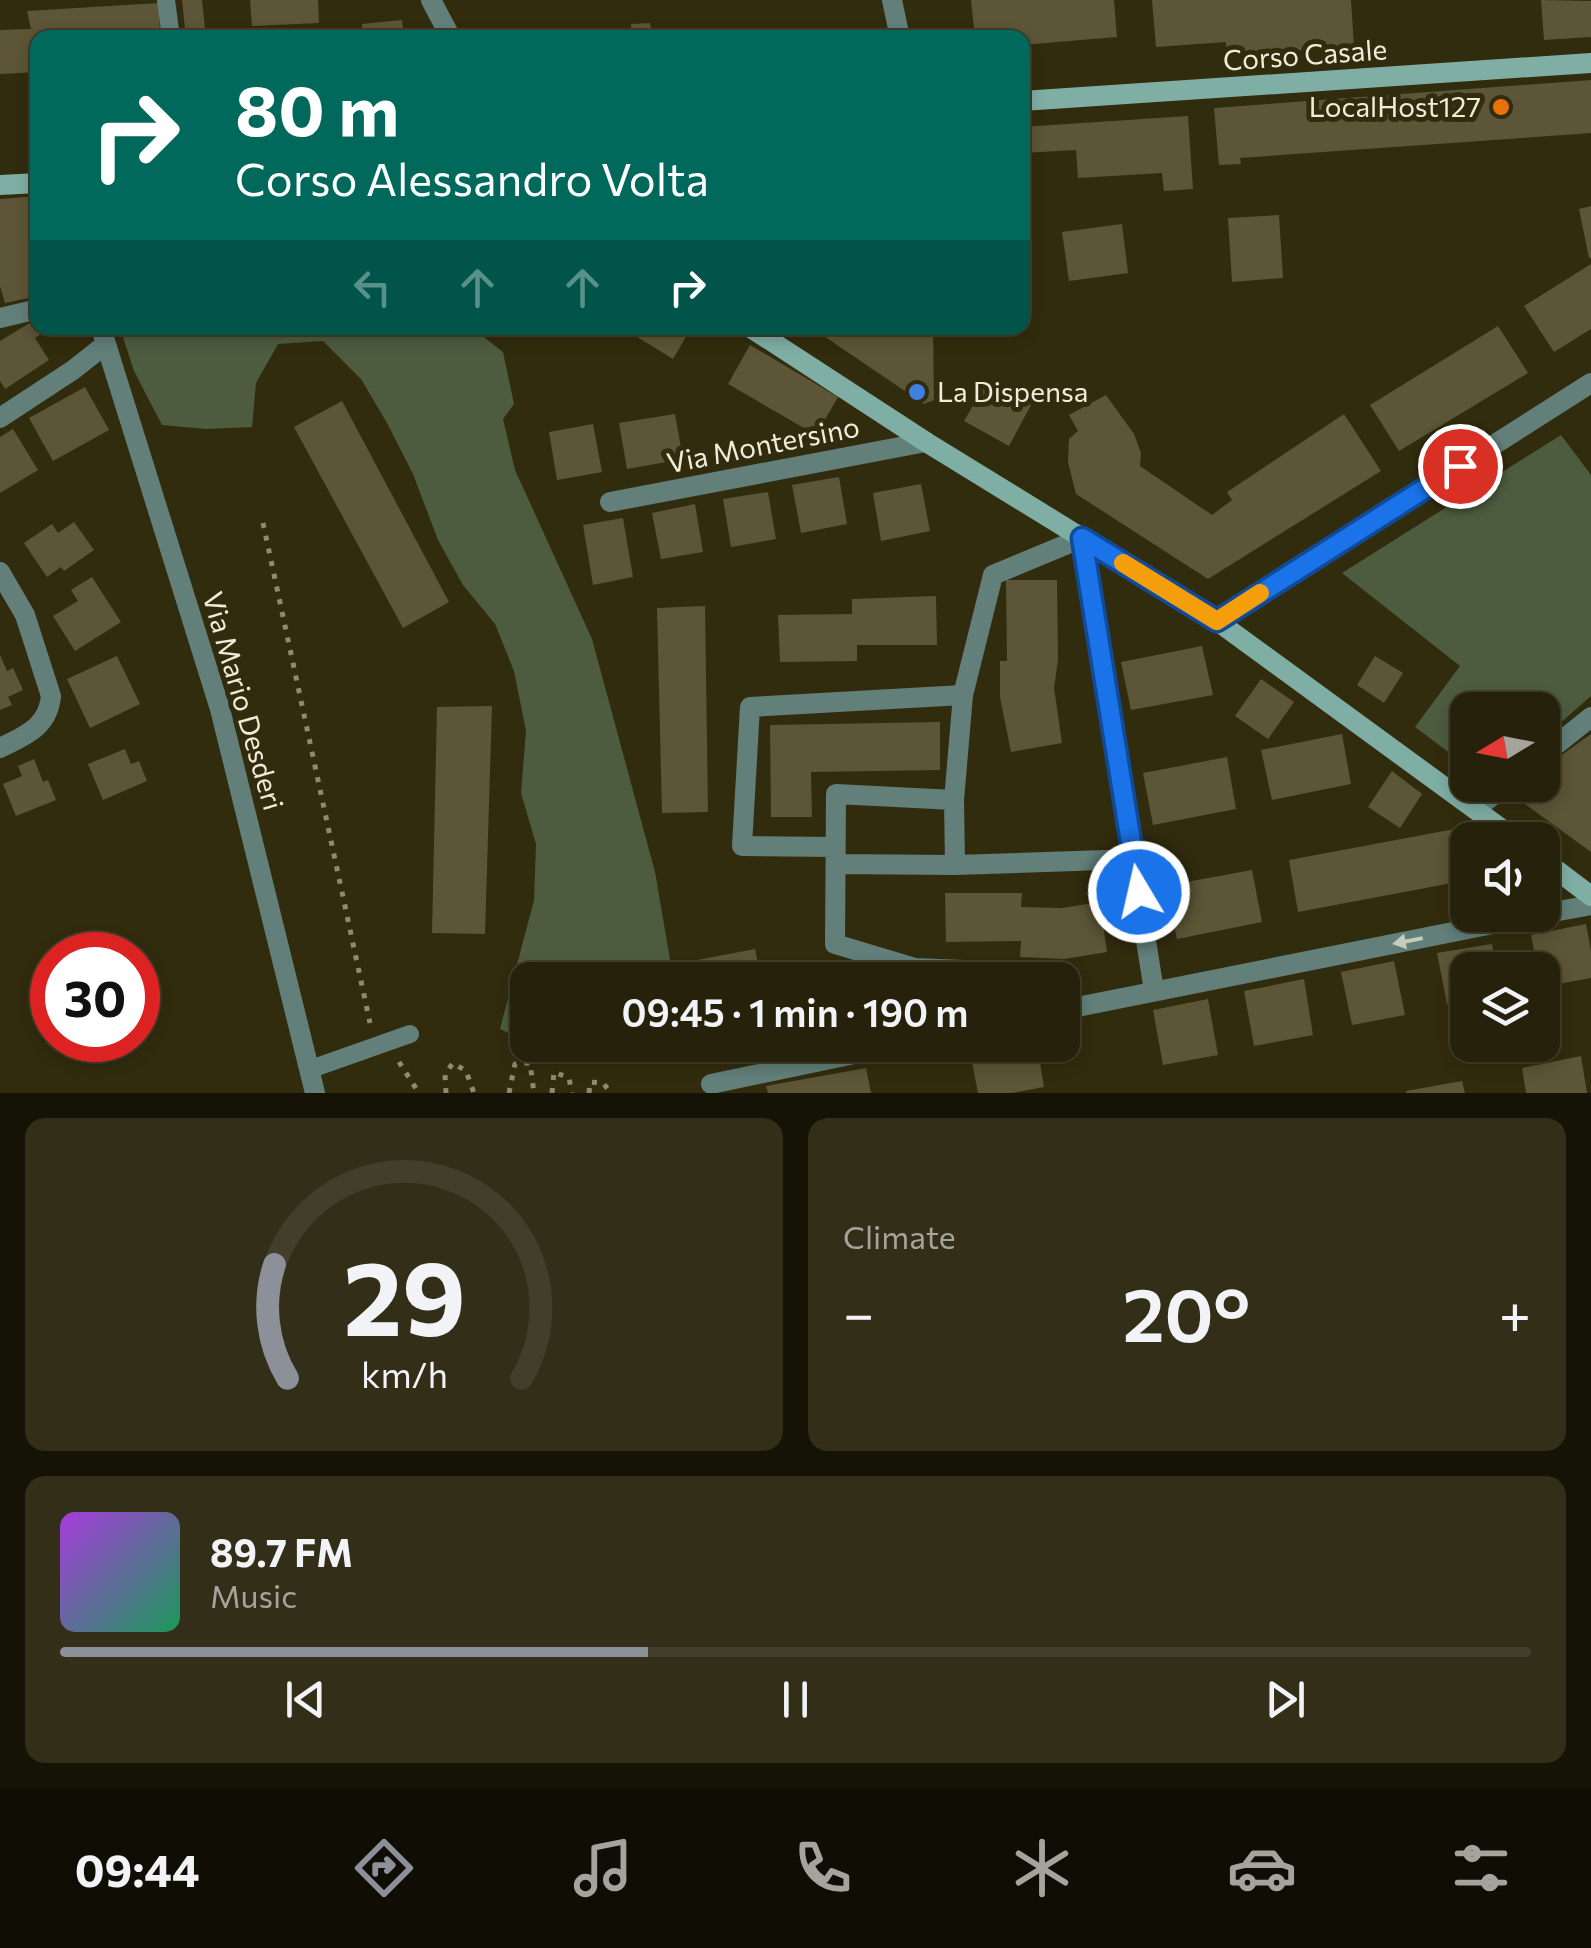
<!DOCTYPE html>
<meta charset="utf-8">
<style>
body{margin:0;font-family:Commissioner,sans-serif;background:#322e18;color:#f1f3f6;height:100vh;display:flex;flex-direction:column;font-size:38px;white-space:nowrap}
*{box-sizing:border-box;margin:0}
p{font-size:32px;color:#a4a39c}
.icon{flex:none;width:55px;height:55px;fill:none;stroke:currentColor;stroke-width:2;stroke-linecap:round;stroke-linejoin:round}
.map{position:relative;height:1093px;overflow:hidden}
.drawer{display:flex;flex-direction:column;gap:25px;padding:25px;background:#151206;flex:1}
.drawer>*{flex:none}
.hud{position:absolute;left:30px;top:30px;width:1000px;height:305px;border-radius:20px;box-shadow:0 5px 15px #0003,0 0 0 2px #423e2b;background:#00695c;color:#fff;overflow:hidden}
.needle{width:65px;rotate:260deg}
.controls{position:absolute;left:1450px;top:692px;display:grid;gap:20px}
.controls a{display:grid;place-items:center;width:110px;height:110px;border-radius:20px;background:#26210a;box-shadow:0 5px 15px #0003,0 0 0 2px #423e2b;font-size:50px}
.speed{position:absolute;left:30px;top:932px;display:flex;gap:20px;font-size:50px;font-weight:700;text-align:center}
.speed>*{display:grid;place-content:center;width:130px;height:130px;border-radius:50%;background:#26210a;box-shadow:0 5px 15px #0003,0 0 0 2px #423e2b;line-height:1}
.speed .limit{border:15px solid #d22;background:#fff;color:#111}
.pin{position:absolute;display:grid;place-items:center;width:85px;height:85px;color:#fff;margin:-42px;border:5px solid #fff;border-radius:50%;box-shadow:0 2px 10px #0007}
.me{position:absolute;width:110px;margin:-55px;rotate:351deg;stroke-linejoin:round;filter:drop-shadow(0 0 8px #0008)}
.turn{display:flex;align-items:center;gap:35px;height:210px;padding:0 40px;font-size:45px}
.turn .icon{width:130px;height:130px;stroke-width:2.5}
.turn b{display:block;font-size:70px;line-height:85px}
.lanes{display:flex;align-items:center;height:95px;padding:0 40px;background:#0003;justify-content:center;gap:50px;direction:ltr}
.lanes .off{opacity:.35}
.big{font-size:75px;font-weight:600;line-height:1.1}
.drawer .tile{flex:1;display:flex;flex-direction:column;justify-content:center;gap:15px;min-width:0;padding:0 35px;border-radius:20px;background:#322e18}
.drawer .dial{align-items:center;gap:0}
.dial svg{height:260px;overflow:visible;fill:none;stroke:#423e2b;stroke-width:7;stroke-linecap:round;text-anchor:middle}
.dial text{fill:#f1f3f6;stroke:none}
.song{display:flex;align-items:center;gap:30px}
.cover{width:120px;height:120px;border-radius:15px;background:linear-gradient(135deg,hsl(280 70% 55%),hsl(150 70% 35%))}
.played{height:10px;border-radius:5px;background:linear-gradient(90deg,#8c9099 40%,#423e2b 40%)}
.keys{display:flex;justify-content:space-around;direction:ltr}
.heat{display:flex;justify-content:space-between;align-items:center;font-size:55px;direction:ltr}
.drawer .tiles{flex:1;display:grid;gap:25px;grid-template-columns:1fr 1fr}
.tile:last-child{grid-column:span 2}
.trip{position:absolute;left:510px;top:962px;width:570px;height:100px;border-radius:20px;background:#26210a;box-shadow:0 5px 15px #0003,0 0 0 2px #423e2b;font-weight:600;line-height:100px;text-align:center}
.tab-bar{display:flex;height:160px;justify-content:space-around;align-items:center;background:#0f0d04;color:#a4a39c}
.tab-bar .icon{width:70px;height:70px}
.tab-bar .active{color:#8c9099}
.tab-bar b{font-size:45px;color:#f1f3f6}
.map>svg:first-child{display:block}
</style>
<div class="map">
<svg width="1591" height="1093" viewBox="0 0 1591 1093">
<rect width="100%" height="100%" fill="#322c0e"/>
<!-- green -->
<path fill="#4d5c3f" d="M120,328h352l31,24 11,52 -11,15 12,51 77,169 63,233 17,99 -2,9h-142l-1,52 -10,5 -17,-8 34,-129 2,-56 -15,-51 5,-62 -12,-60 -19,-47 -32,-39 -25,-45 -25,-66 -26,-51 -26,-44 -38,-38 -45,3 -22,39 -4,44 -46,2 -44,-4 -28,-54z
M1561,435l30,40v221l-48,42 -1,-28h-74l-1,56 -52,-39 45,-61 -118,-93z"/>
<!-- building -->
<path fill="#5c5537" d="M182,0h20l4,38h-20z
M250,0h68l1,23 -67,3z
M971,0h143l3,37 -95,8v-7h-47z
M1152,0h199l3,47 -128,8v-13l-70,5z
M1541,0l50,1v36l-47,3z
M159,3l1,31 -52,2v-6l-52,2 1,6h-19v34l-38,2v-44l31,-1 -4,-18z
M402,20l2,18h-41l-1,-14z
M650,23l2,15h-20l-1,-14z
M1591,80v53l-351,25 1,6 -22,1 -5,-57z
M1188,116l5,73 -29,2 -2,-18 -84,5 -2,-28 -54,3v-26z
M38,196v100l-33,7 -5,-17v-87z
M1591,206v52h-2l-10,-49z
M1279,215l4,63 -51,4 -4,-64z
M1122,224l6,49 -59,8 -7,-49z
M1591,264v65l-37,23 -30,-46z
M33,321l8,13 -6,4 14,22 -44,29 -5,-8v-40z
M1498,326l30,47 -129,78 -29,-46z
M632,328h59l-18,31 -44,-27z
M812,328h121l1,72 -10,4z
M750,345l88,52 -22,38 -88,-51z
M988,380l43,25 -22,41 -45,-25z
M85,387l24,43 -56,31 -24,-43z
M1106,395l28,39 7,19 -1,13 72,49 20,-15 -5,-8 117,-78 37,57 -173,108 -132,-85 -8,-32 1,-23 9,-8 -9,-16z
M342,401l107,201 -46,26 -109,-201z
M675,414l8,45 -56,10 -8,-46z
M593,424l9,48 -45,8 -8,-48z
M13,429l25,41 -38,23v-56z
M839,477l8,47 -46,9 -9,-48z
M921,484l9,47 -49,10 -8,-48z
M768,492l8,47 -45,8 -8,-48z
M695,504l8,48 -42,7 -9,-46z
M623,518l10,59 -40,8 -10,-60z
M74,522l20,28 -30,21 -3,-4 -14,10 -23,-34 28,-19 6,9z
M92,577l29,45 -46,29 -22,-35 25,-15 -7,-11z
M1006,580h51l1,80 -4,28 8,55 -51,9 -11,-55v-36h7z
M936,596l1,49h-80v16l-77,1 -2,-47 74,-1v-15z
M705,606l3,206 -46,1 -5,-205z
M1202,646l11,49 -82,15 -10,-48z
M0,655l7,16 6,-3 10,22 -15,7 4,8 -12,5z
M117,656l23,48 -50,24 -23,-49z
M1375,656l28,17 -19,30 -27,-18z
M1261,679l33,23 -26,37 -33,-23z
M492,706l-7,228 -53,-1 5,-226z
M940,722v48l-129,2 1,45h-41l-1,-92z
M1342,734l9,50 -79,16 -11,-50z
M1591,734v118l-73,-53 -2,-11 4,-3h22v-16z
M125,749l6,15 8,-3 8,20 -44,19 -15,-36z
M1227,757l9,52 -83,16 -10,-52z
M34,759l9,23 5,-2 8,20 -40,16 -13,-32 19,-8 -4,-10z
M1392,771l30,23 -22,34 -32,-21z
M1460,828l8,52 -170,32 -9,-52z
M1252,870l10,52 -85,17 -12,-53z
M945,893h77l-1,14 41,1 38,-6 7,50 -43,7 -44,-2 1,-16 -75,1z
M1586,924l5,27v27l-49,9v-17h-4l-7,-35z
M1492,944l5,26h-29v30l-21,4 -10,-51z
M755,949l6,31h-60l-4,-20z
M1394,961l11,54 -53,10 -11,-53z
M875,965l2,15h-67v-2z
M1304,979l9,56 -59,11 -10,-55z
M1208,999l10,56 -55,10 -10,-55z
M1038,1050l6,37 -32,6h-34l-6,-31z
M1581,1056l6,37h-61l-4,-25z
M866,1068l5,25h-103l-2,-7z
M1462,1081l3,12h-59v-2z"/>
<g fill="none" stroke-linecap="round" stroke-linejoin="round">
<!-- path -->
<path stroke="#8f8a72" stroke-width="5" stroke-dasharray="5 8" stroke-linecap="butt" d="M263,523l107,500
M399,1062l20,31
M446,1093l-1,-19 8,-11 13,8 8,22
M509,1093l6,-29 15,-1 4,30
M552,1093l2,-21 15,6 3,15
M589,1093l1,-11 13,1 8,10"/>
<!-- lane -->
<path stroke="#627f79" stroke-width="18" d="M166,0l5,38
M311,1069l99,-35"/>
<!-- street -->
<path stroke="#627f79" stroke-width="20" d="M431,0l20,38
M892,0l8,38
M0,318l38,-9
M101,328l119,381 95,384
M0,418l73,-48 33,-26
M610,502l316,-60
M0,572l25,43 26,81c-3,31 -25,39 -51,52
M1217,621l374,-238
M1542,756l49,-39
M954,800l-118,-6 -1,150 80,24 72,3 18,9
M1476,809l30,-24
M835,847l-93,-1 8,-139 213,-12
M836,864l119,1 -1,-65 9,-105 30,-120 89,-37 72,453
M955,865l179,-6
M1542,914l49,-9
M1062,1010l476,-95
M711,1084l186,-39"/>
<!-- secondary -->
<path stroke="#7faea4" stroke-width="20" d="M1022,101l569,-38
M0,185l38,-2
M751,328l175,114 291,179 300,219
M1542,859l49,37"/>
</g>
<!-- one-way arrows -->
<defs><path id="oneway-solid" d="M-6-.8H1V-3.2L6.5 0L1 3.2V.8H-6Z" transform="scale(2.5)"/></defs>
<use fill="#c5cbbd" href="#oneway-solid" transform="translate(1408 941) rotate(169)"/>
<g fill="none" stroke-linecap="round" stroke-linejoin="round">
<!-- route casing -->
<g stroke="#114b97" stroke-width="25">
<path id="route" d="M1139,892l-57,-354 135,83 243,-155"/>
</g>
<!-- route -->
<use href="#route" stroke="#1a73e8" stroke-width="18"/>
<!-- slow -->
<path stroke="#f59e0b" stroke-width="18" d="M1123,563l94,58 43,-28"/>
</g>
<!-- markers -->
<circle fill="#e8710a" stroke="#322c0e" stroke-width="4" cx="1501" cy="107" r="10"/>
<circle fill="#3f7fe0" stroke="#322c0e" stroke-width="4" cx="917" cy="392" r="10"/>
<g text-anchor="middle" stroke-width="10" stroke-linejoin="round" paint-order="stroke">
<!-- street labels -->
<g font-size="28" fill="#efecda" stroke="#322c0e">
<text transform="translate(1305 55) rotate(-4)" y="10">Corso Casale</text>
<text transform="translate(763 445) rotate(-11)" y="10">Via Montersino</text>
<text transform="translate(243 701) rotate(74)" y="10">Via Mario Desderi</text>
</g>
<!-- poi labels -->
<g font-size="28" fill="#efecda" stroke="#322c0e" text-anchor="end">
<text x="1481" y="117">LocalHost127</text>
<text x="937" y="402" text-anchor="start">La Dispensa</text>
</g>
</g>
</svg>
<div class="controls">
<a><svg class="needle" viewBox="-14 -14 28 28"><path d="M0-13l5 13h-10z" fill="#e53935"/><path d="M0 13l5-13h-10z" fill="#a4a39c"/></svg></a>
<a><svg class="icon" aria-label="sound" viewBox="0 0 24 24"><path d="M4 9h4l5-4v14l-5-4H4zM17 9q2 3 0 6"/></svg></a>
<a><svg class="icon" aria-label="layers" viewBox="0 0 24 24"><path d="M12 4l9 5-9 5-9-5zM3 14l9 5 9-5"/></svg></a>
</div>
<div class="speed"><div class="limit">30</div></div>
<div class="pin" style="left:1460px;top:466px;background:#d93025"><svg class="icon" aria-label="arrive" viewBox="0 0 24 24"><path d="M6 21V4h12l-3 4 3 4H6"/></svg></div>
<svg class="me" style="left:1139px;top:892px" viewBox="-20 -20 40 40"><circle r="17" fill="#1a73e8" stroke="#fff" stroke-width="3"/><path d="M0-11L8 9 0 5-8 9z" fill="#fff"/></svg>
<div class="trip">09:45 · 1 min · 190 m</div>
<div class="hud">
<div class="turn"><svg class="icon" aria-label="right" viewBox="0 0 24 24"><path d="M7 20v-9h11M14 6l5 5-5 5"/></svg><div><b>80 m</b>Corso Alessandro Volta</div></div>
<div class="lanes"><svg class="icon off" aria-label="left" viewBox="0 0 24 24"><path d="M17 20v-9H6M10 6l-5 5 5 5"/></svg><svg class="icon off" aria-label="ahead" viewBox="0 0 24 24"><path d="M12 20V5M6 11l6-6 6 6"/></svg><svg class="icon off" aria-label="ahead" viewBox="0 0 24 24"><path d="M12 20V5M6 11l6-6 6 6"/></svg><svg class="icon" aria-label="right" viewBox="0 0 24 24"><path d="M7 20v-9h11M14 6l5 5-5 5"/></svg></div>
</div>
</div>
<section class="drawer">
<div class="tiles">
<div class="tile dial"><svg viewBox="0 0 100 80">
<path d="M14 69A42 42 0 1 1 86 69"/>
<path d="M14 69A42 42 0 0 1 10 34" stroke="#8c9099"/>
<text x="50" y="56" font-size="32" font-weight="700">29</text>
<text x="50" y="72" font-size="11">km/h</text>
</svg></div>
<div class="tile"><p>Climate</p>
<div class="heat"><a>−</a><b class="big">20°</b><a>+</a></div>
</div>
<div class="tile">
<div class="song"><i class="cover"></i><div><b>89.7 FM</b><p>Music</p></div></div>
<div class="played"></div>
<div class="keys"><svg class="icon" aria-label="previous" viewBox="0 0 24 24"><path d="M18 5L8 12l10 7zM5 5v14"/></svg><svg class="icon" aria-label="pause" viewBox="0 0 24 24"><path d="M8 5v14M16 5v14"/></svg><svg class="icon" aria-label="next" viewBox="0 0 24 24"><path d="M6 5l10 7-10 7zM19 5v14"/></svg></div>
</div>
</div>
</section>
<nav class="tab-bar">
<b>09:44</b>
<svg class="icon active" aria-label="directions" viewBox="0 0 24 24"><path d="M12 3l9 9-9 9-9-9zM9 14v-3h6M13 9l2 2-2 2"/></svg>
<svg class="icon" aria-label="music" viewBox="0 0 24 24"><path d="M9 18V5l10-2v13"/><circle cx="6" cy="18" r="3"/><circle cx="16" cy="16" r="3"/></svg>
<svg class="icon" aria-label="phone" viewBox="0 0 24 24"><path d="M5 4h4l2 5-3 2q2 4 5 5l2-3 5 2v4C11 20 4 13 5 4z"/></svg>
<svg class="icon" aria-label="climate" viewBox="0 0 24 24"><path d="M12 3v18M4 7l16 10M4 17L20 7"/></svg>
<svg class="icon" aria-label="car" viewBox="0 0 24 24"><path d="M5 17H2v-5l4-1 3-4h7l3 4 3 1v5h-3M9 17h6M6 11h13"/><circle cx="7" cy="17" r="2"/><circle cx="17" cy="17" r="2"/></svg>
<svg class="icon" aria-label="filters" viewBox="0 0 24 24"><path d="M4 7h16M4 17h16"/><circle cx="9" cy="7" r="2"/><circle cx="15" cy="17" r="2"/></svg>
</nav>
